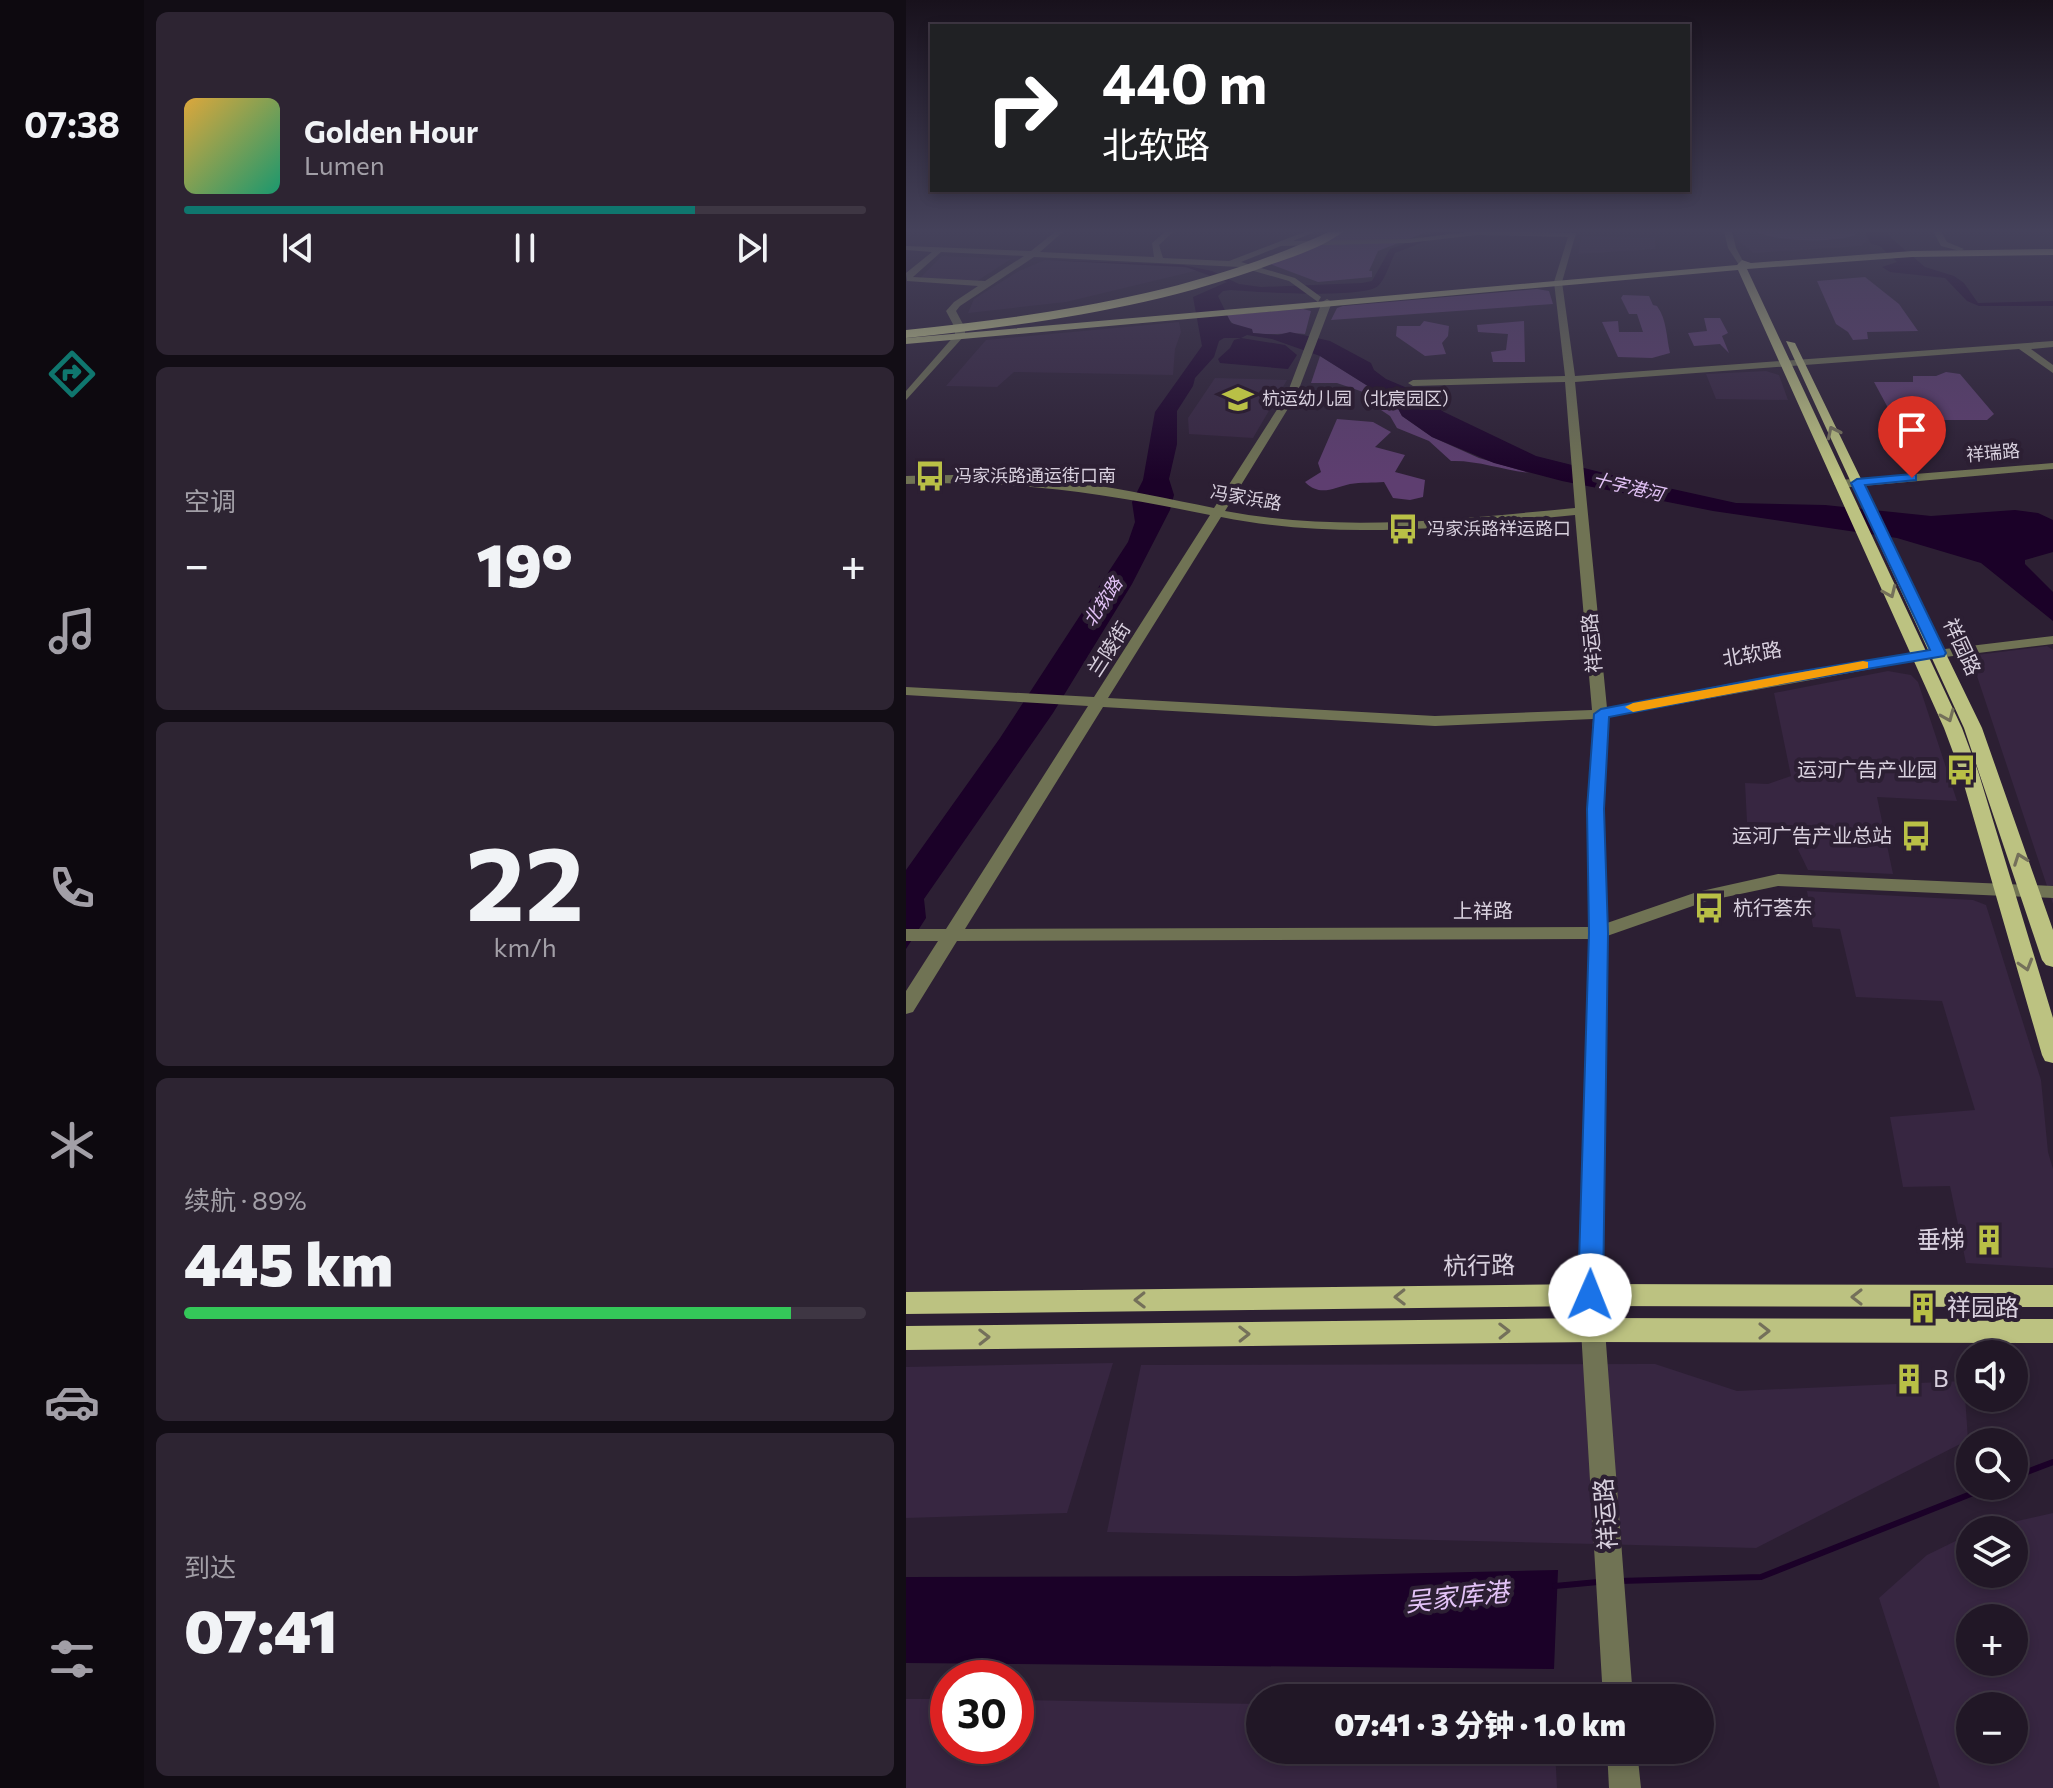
<!DOCTYPE html>
<html lang="zh">
<meta charset="utf-8">
<style>
body{margin:0;font-family:Commissioner,"Noto Sans SC",sans-serif;background:#2d2432;color:#f1f3f6;height:100vh;display:flex;flex-direction:column;font-size:30px;white-space:nowrap}
*{box-sizing:border-box;margin:0}
p{font-size:26px;color:#a29fa7}
.icon{flex:none;width:44px;height:44px;fill:none;stroke:currentColor;stroke-width:2;stroke-linecap:round;stroke-linejoin:round}
.map{position:relative;flex:1;overflow:hidden}
.panel{display:flex;flex-direction:column;gap:12px;padding:12px;background:#120d15;width:762px}
.panel>*{flex:none}
.banner{position:absolute;left:24px;top:24px;width:760px;height:168px;border-radius:0px;box-shadow:0 4px 12px #0003,0 0 0 2px #3e3643;background:#202124;color:#fff;overflow:hidden}
.buttons{position:absolute;left:1050px;top:1340px;display:grid;gap:16px}
.buttons a{display:grid;place-items:center;width:72px;height:72px;border-radius:50%;background:#211726;box-shadow:0 4px 12px #0003,0 0 0 2px #3e3643;font-size:40px}
.speed{position:absolute;left:24px;top:1660px;display:flex;gap:16px;font-size:40px;font-weight:700;text-align:center}
.speed>*{display:grid;place-content:center;width:104px;height:104px;border-radius:50%;background:#211726;box-shadow:0 4px 12px #0003,0 0 0 2px #3e3643;line-height:1}
.speed .limit{border:12px solid #d22;background:#fff;color:#111}
.pin{position:absolute;display:grid;place-items:center;width:68px;height:68px;color:#fff;margin:-82px -34px;border-radius:50% 50% 50% 0;rotate:-45deg;box-shadow:0 0 8px #0007}
.pin .icon{rotate:45deg}
.me{position:absolute;width:88px;margin:-44px;rotate:1deg;stroke-linejoin:round;filter:drop-shadow(0 0 6px #0008)}
.turn{display:flex;align-items:center;gap:28px;height:168px;padding:0 40px;font-size:36px}
.turn .icon{width:104px;height:104px;stroke-width:2.5}
.turn b{display:block;font-size:56px;line-height:68px}
.big{font-size:60px;font-weight:800;line-height:1.1}
.panel .tile{flex:1;display:flex;flex-direction:column;justify-content:center;gap:12px;min-width:0;padding:0 28px;border-radius:12px;background:#2d2432}
.panel .dial{align-items:center;gap:0}
.dial b{font-size:104px;line-height:1}
.song{display:flex;align-items:center;gap:24px}
.cover{width:96px;height:96px;border-radius:12px;background:linear-gradient(135deg,hsl(40 70% 55%),hsl(160 70% 35%))}
.played{height:8px;border-radius:4px;background:linear-gradient(90deg,#0f766e 75%,#3e3643 75%)}
.keys{display:flex;justify-content:space-around;direction:ltr}
.heat{display:flex;justify-content:space-between;align-items:center;font-size:44px;direction:ltr}
.charge{height:12px;border-radius:6px;background:linear-gradient(90deg,#34c759 89%,#3e3643 0)}
.trip{position:absolute;left:340px;top:1684px;width:468px;height:80px;border-radius:40px;background:#211726;box-shadow:0 4px 12px #0003,0 0 0 2px #3e3643;font-weight:800;line-height:80px;text-align:center}
main{display:flex;flex:1;min-height:0}
.menu{display:flex;flex-direction:column;width:144px;justify-content:space-around;align-items:center;background:#0d090f;color:#a29fa7}
.menu .icon{width:56px;height:56px}
.menu .active{color:#0f766e}
.menu b{font-size:36px;color:#f1f3f6}
.map>svg:first-child{display:block}
</style>
<main>
<nav class="menu">
<b>07:38</b>
<svg class="icon active" aria-label="directions" viewBox="0 0 24 24"><path d="M12 3l9 9-9 9-9-9zM9 14v-3h6M13 9l2 2-2 2"/></svg>
<svg class="icon" aria-label="music" viewBox="0 0 24 24"><path d="M9 18V5l10-2v13"/><circle cx="6" cy="18" r="3"/><circle cx="16" cy="16" r="3"/></svg>
<svg class="icon" aria-label="phone" viewBox="0 0 24 24"><path d="M5 4h4l2 5-3 2q2 4 5 5l2-3 5 2v4C11 20 4 13 5 4z"/></svg>
<svg class="icon" aria-label="climate" viewBox="0 0 24 24"><path d="M12 3v18M4 7l16 10M4 17L20 7"/></svg>
<svg class="icon" aria-label="car" viewBox="0 0 24 24"><path d="M5 17H2v-5l4-1 3-4h7l3 4 3 1v5h-3M9 17h6M6 11h13"/><circle cx="7" cy="17" r="2"/><circle cx="17" cy="17" r="2"/></svg>
<svg class="icon" aria-label="filters" viewBox="0 0 24 24"><path d="M4 7h16M4 17h16"/><circle cx="9" cy="7" r="2"/><circle cx="15" cy="17" r="2"/></svg>
</nav>
<section class="panel">
<div class="tile">
<div class="song"><i class="cover"></i><div><b>Golden Hour</b><p>Lumen</p></div></div>
<div class="played"></div>
<div class="keys"><svg class="icon" aria-label="previous" viewBox="0 0 24 24"><path d="M18 5L8 12l10 7zM5 5v14"/></svg><svg class="icon" aria-label="pause" viewBox="0 0 24 24"><path d="M8 5v14M16 5v14"/></svg><svg class="icon" aria-label="next" viewBox="0 0 24 24"><path d="M6 5l10 7-10 7zM19 5v14"/></svg></div>
</div>
<div class="tile"><p>空调</p>
<div class="heat"><a>−</a><b class="big">19°</b><a>+</a></div>
</div>
<div class="tile dial"><b>22</b><p>km/h</p></div>
<div class="tile"><p>续航 · 89%</p><b class="big">445 km</b><div class="charge"></div></div>
<div class="tile"><p>到达</p><b class="big">07:41</b></div>
</section>
<div class="map">
<svg width="1147" height="1788" viewBox="0 0 1147 1788">
<rect width="100%" height="100%" fill="#2c1f33"/>
<!-- built -->
<path fill="#372641" fill-rule="evenodd" d="M829,231h128l4,9 -6,6 -108,7 -15,-13z
M676,236l73,2v11l-77,5z
M36,256l69,3 -34,22 -57,-3z
M139,260l136,7 18,3 -133,32 -98,11 6,-14 45,-28z
M273,322l2,10 -6,17 -2,26 -159,-3 -17,15 -51,-1 40,-46z
M860,371l13,4 9,25 -72,-1 -10,-25z
M309,378l72,2 -34,58 -64,-4 -1,-16z
M1141,646l6,4v254l-82,-246 5,-3z
M982,671l23,4 7,7 39,119 -80,-4 16,77 -85,-4 -23,-47 -38,-1 -2,-39 23,1 23,-8 -17,-83z
M901,891l166,9 13,5 55,175 7,72 5,17v99l-87,-5 -16,-77 -47,1 -13,-70 85,-7 -33,-109 -86,-4 -16,-68 -27,-2z
M207,1363l-46,150 -161,5v-151z
M749,1364l82,27 227,-10 4,59 -212,108 -649,-16 34,-167z
M1147,1513v275h-113l-61,-190 48,-43 43,-21v40h44v-44h-36zM1064,1618h44v44h-44zM1108,1706v44h-44v-44z
M0,1699h42v47h68v-46l244,4v46h295l2,38h-651z"/>
<!-- green -->
<path fill="#5e3e70" d="M438,231h85l-51,20 -9,20h3v6l-54,5 -48,-18z
M850,231h97l2,4c-19,8 -82,7 -99,-4z
M959,277l34,27 19,27 -51,1 1,7 -15,1 -5,-8 -12,-8 -19,-43z
M631,289l12,2 4,13 -222,16 6,-12 6,-2z
M717,295l26,1 4,9 4,1c10,14 9,30 13,47l-18,5 -34,-1 -16,-35 16,-1 1,11h24l-6,-18h-8l-8,-16z
M397,309l8,2 -6,23c-26,-3 -63,9 -79,-19z
M798,318h16l8,15 -6,3 7,17 -9,-9 -26,2 -6,-13 19,-2z
M518,321l25,5 -1,10 -6,7 4,11 -21,2 -29,-20 1,-10h23z
M618,321l1,41h-32l-2,-10 15,-2 2,-16 -30,-2 -1,-7z
M414,356l75,47 7,13 30,21 47,21 50,15c-26,-3 -52,-13 -78,-12l-22,-20 -32,-13 -7,-12 -18,-12 -6,-11 -29,-10h-26z
M1040,372l14,2 34,40 -7,6h-67l11,20h-11l6,13 -13,1 -39,-72h39v-6h23z
M431,419l36,3 18,10 -16,15 30,8 -10,17 30,8 -2,17 -13,3 -17,-2 -9,-16c-11,1 -23,0 -34,2 -17,4 -30,13 -45,-2l16,-10 -3,-9z"/>
<!-- water -->
<path fill="#1b0128" d="M533,231h13l-57,22c-5,10 -9,25 -17,33 -15,13 -123,6 -147,4l-8,1 -5,5 13,27 21,6 1,4 25,2 12,-3 40,9 41,22 3,7 12,9 19,8 39,25 92,44 96,24 104,23 89,2 106,11 84,-6 23,3 15,7v32l-28,8v4l28,28v29l-72,-58 -84,-25 -184,-27 -151,-30 -68,-18 -62,-26 -30,-21 -7,-13 -75,-47 -48,-17 -25,-4 -6,3 44,7 12,10 -9,14 -68,-6 -2,-4 12,-11 4,-8 7,-2h-17l-5,3 -5,16 -19,21 -2,8 -16,25v33l-8,35 5,16 -4,15 -38,74 -79,129 -129,186 2,19 -20,31v-79l94,-132 128,-196 7,-20 -3,-20 11,-22 12,-68 47,-66 -9,-49 34,-15 -41,-15 -141,-7 138,5 29,6 27,13 22,3 101,-4 10,-2 18,-32z
M959,231h23l3,7 34,29 29,9 10,7 14,20 75,-2v5h-74l-12,-5 -22,-23 -55,-6 -8,-5 15,-5 -17,-16 -9,-2z
M652,1570l-4,99 -648,-6v-86l390,-1z"/>
<g fill="none" stroke-linecap="round" stroke-linejoin="round">
<!-- stream -->
<path stroke="#1b0128" stroke-width="6" d="M1108,1477l39,-15
M713,1581l142,-4 230,-91
M649,1586l43,-4"/>
<!-- minor -->
<path fill="#707354" fill-rule="evenodd" d="M150,231h8l-24,21 114,5 -2,-14 14,-12h8l-15,14 4,13 66,3 78,-30h10l-24,10 115,-2 69,-8 99,2 -14,49 13,94 478,-35v6l-22,2 22,16v8l-34,-24 -444,33 32,326 313,-56 133,-16v8l-133,16 -312,57 -4,92 3,114 90,-31 81,-18 275,12v12l-275,-12 -71,15 -100,35 -5,359 -3,7 -9,3 -9,-3 -3,-7 11,-356 -632,2 -44,71 -7,2v-23l32,-50h-32v-12h40l142,-223 -182,-11v-8l188,10 116,-182c-108,-22 -194,-35 -304,-31v-8c58,-2 116,-1 174,7 45,6 89,16 134,25l73,-114 35,-92 5,-3 5,3 -35,92 -72,117c117,22 232,8 350,-3l-10,-126 -152,4 -5,-3 5,-3 152,-4 -11,-94 14,-45 -91,-2 -69,8 -127,3 -40,16 54,16 26,19 -3,5 -29,-21 -49,-14 -206,-10 -74,49 -4,5 9,17v7l-59,65v-9l49,-56v-7l-9,-17 8,-9 24,-16 -71,-5 -1,-8 26,-21 -26,-2v-4l125,5zM35,252l83,4 -39,25 -72,-4zM669,515l17,195 -157,6 -327,-18 113,-181c119,24 235,10 354,-2zM197,707l332,19 158,-7 -5,90 1,118 -624,2z
M818,231h8l4,17 9,17h-6l-11,-17z
M1027,231h8l6,11 17,7 -4,2 -19,-5z
M1147,463v6l-213,19 -6,-4 6,-4z
M687,1319l9,4 3,7 28,368h-30l-22,-368 3,-7z
M701,1750h30l4,38h-32z"/>
<!-- major -->
<path fill="#bcc281" fill-rule="evenodd" d="M1147,249v6l-141,2 -165,12 215,459 16,43 75,247v45l-8,-2 -3,-6 -82,-284 -16,-43 -206,-458 -832,74v-6l831,-73 5,-5 9,3 161,-12z
M880,341l9,2 187,385 71,202v37l-7,-2 -4,-5 -78,-232z
M684,1284l463,1v22l-463,-1 -684,8v-22z
M687,1318l460,1v24l-460,-1 -687,8v-24z"/>
<!-- highway -->
<path fill="#dae192" fill-rule="evenodd" d="M425,231h13c-19,15 -48,25 -72,33 -117,44 -242,61 -366,74v-8c146,-15 291,-37 425,-99z"/>
</g>
<!-- one-way arrows -->
<defs><path id="oneway-chevron" d="M-2-3.5L2.5 0L-2 3.5" fill="none" stroke-width="1.6" stroke-linecap="round" stroke-linejoin="round" transform="scale(2)"/></defs>
<g stroke="#74705a">
<use href="#oneway-chevron" transform="translate(927 432) rotate(-116)"/>
<use href="#oneway-chevron" transform="translate(984 592) rotate(66)"/>
<use href="#oneway-chevron" transform="translate(1042 716) rotate(67)"/>
<use href="#oneway-chevron" transform="translate(1114 859) rotate(-110)"/>
<use href="#oneway-chevron" transform="translate(1120 965) rotate(73)"/>
<use href="#oneway-chevron" transform="translate(494 1297) rotate(179)"/>
<use href="#oneway-chevron" transform="translate(951 1297) rotate(-180)"/>
<use href="#oneway-chevron" transform="translate(234 1300) rotate(179)"/>
<use href="#oneway-chevron" transform="translate(598 1331) rotate(-1)"/>
<use href="#oneway-chevron" transform="translate(858 1331)"/>
<use href="#oneway-chevron" transform="translate(338 1334) rotate(-1)"/>
<use href="#oneway-chevron" transform="translate(78 1337) rotate(-1)"/>
</g>
<!-- sky -->
<linearGradient id="sky" x2="0" y2="1"><stop stop-color="#18111c"/><stop offset="0.48" stop-color="#45425b"/><stop offset="1" stop-color="#45425b" stop-opacity="0"/></linearGradient>
<rect width="1147" height="481" fill="url(#sky)"/>
<!-- route -->
<path fill="#1a73e8" stroke="#114b97" stroke-width="2" d="M1006,474l4,1v5l-51,5 81,168 -2,3 -166,28 -169,33 -5,92 4,124 -5,362 -4,7 -9,3 -8,-3 -4,-7 11,-362 -2,-124 7,-95 7,-5 177,-34 152,-25 -79,-167 6,-4z"/>
<!-- slow -->
<path fill="#f59e0b" d="M957,661l5,1v6l-235,44 -8,-5 8,-4z"/>
<!-- icons -->
<defs>
<g id="school-bare" transform="scale(2.4)"><path d="M0-5L7-2L0 1L-7-2ZM-4 1L0 2.5L4 1V4Q0 6-4 4Z" fill="#b9c046" stroke="#2c1f33" stroke-width="2.5" paint-order="stroke"/></g>
<g id="bus-bare" transform="scale(2.4)"><path d="M-5-6H5V4H4V6H2V4H-2V6H-4V4H-5ZM-3.5-4V0h7V-4ZM-3.5 1.2v1.5H-2V1.2ZM2 1.2v1.5H3.5V1.2Z" fill="#b9c046" stroke="#2c1f33" stroke-width="2.5" paint-order="stroke"/></g>
<g id="building-bare" transform="scale(2.4)"><path d="M-4-6H4V6H1V3H-1V6H-4ZM-2.5-4.3h1.7v1.8h-1.7ZM.8-4.3h1.7v1.8H.8ZM-2.5-1h1.7V.8h-1.7ZM.8-1h1.7V.8H.8Z" fill="#b9c046" stroke="#2c1f33" stroke-width="2.5" paint-order="stroke"/></g>
</defs>
<g fill-rule="evenodd">
<use href="#school-bare" x="332" y="399"/>
<use href="#bus-bare" x="24" y="476"/>
<use href="#bus-bare" x="497" y="529"/>
<use href="#bus-bare" x="1055" y="770"/>
<use href="#bus-bare" x="1010" y="836"/>
<use href="#bus-bare" x="803" y="908"/>
<use href="#building-bare" x="1083" y="1240"/>
<use href="#building-bare" x="1017" y="1308"/>
<use href="#building-bare" x="1003" y="1379"/>
</g>
<g text-anchor="middle" stroke-width="8" stroke-linejoin="round" paint-order="stroke">
<!-- far-poi labels -->
<g font-size="18" fill="#d8d0de" stroke="#2c1f33" text-anchor="start">
<text x="356" y="405">杭运幼儿园（北宸园区）</text>
<text x="48" y="482">冯家浜路通运街口南</text>
<text x="521" y="535">冯家浜路祥运路口</text>
</g>
<!-- far-street labels -->
<g font-size="18" fill="#d8d0de" stroke="#2c1f33">
<text transform="translate(1087 453) rotate(-5)" y="6">祥瑞路</text>
<text transform="translate(340 498) rotate(10)" y="6">冯家浜路</text>
</g>
<!-- far-water labels -->
<g font-size="18" font-style="italic" fill="#e3c3f7" stroke="#2c1f33">
<text transform="translate(722 487) rotate(13)" y="6">十字港河</text>
<text transform="translate(197 602) rotate(-56)" y="6">北软路</text>
</g>
<!-- street labels -->
<g font-size="20" fill="#d8d0de" stroke="#2c1f33">
<text transform="translate(686 643) rotate(-95)" y="7">祥运路</text>
<text transform="translate(1056 647) rotate(65)" y="7">祥园路</text>
<text transform="translate(203 649) rotate(-57)" y="7">兰陵街</text>
<text transform="translate(846 654) rotate(-10)" y="7">北软路</text>
<text x="577" y="918">上祥路</text>
</g>
<!-- poi labels -->
<g font-size="20" fill="#d8d0de" stroke="#2c1f33" text-anchor="end">
<text x="1031" y="777">运河广告产业园</text>
<text x="986" y="843">运河广告产业总站</text>
<text x="827" y="915" text-anchor="start">杭行荟东</text>
</g>
<!-- near-poi labels -->
<g font-size="24" fill="#d8d0de" stroke="#2c1f33" text-anchor="start">
<text x="1059" y="1248" text-anchor="end">垂梯</text>
<text x="1041" y="1316">祥园路</text>
<text x="1027" y="1387">B</text>
</g>
<!-- near-street labels -->
<g font-size="24" fill="#d8d0de" stroke="#2c1f33">
<text transform="translate(573 1266) rotate(-1)" y="8">杭行路</text>
<text transform="translate(700 1514) rotate(-94)" y="8">祥运路</text>
</g>
<!-- near-water labels -->
<g font-size="26" font-style="italic" fill="#e3c3f7" stroke="#2c1f33">
<text transform="translate(551 1597) rotate(-6)" y="9">吴家库港</text>
</g>
</g>
</svg>
<div class="buttons">
<a><svg class="icon" aria-label="sound" viewBox="0 0 24 24"><path d="M4 9h4l5-4v14l-5-4H4zM17 9q2 3 0 6"/></svg></a>
<a><svg class="icon" aria-label="search" viewBox="0 0 24 24"><circle cx="10" cy="10" r="6"/><path d="M15 15l6 6"/></svg></a>
<a><svg class="icon" aria-label="layers" viewBox="0 0 24 24"><path d="M12 4l9 5-9 5-9-5zM3 14l9 5 9-5"/></svg></a>
<a>+</a>
<a>−</a>
</div>
<div class="speed"><div class="limit">30</div></div>
<div class="pin" style="left:1006px;top:478px;background:#d93025"><svg class="icon" aria-label="arrive" viewBox="0 0 24 24"><path d="M6 21V4h12l-3 4 3 4H6"/></svg></div>
<svg class="me" style="left:684px;top:1295px" viewBox="-20 -20 40 40"><circle r="19" fill="#fff"/><path d="M0-13L10 11 0 6-10 11z" fill="#1a73e8"/></svg>
<div class="trip">07:41 · 3 分钟 · 1.0 km</div>
<div class="banner">
<div class="turn"><svg class="icon" aria-label="right" viewBox="0 0 24 24"><path d="M7 20v-9h11M14 6l5 5-5 5"/></svg><div><b>440 m</b>北软路</div></div>
</div>
</div>
</main>
